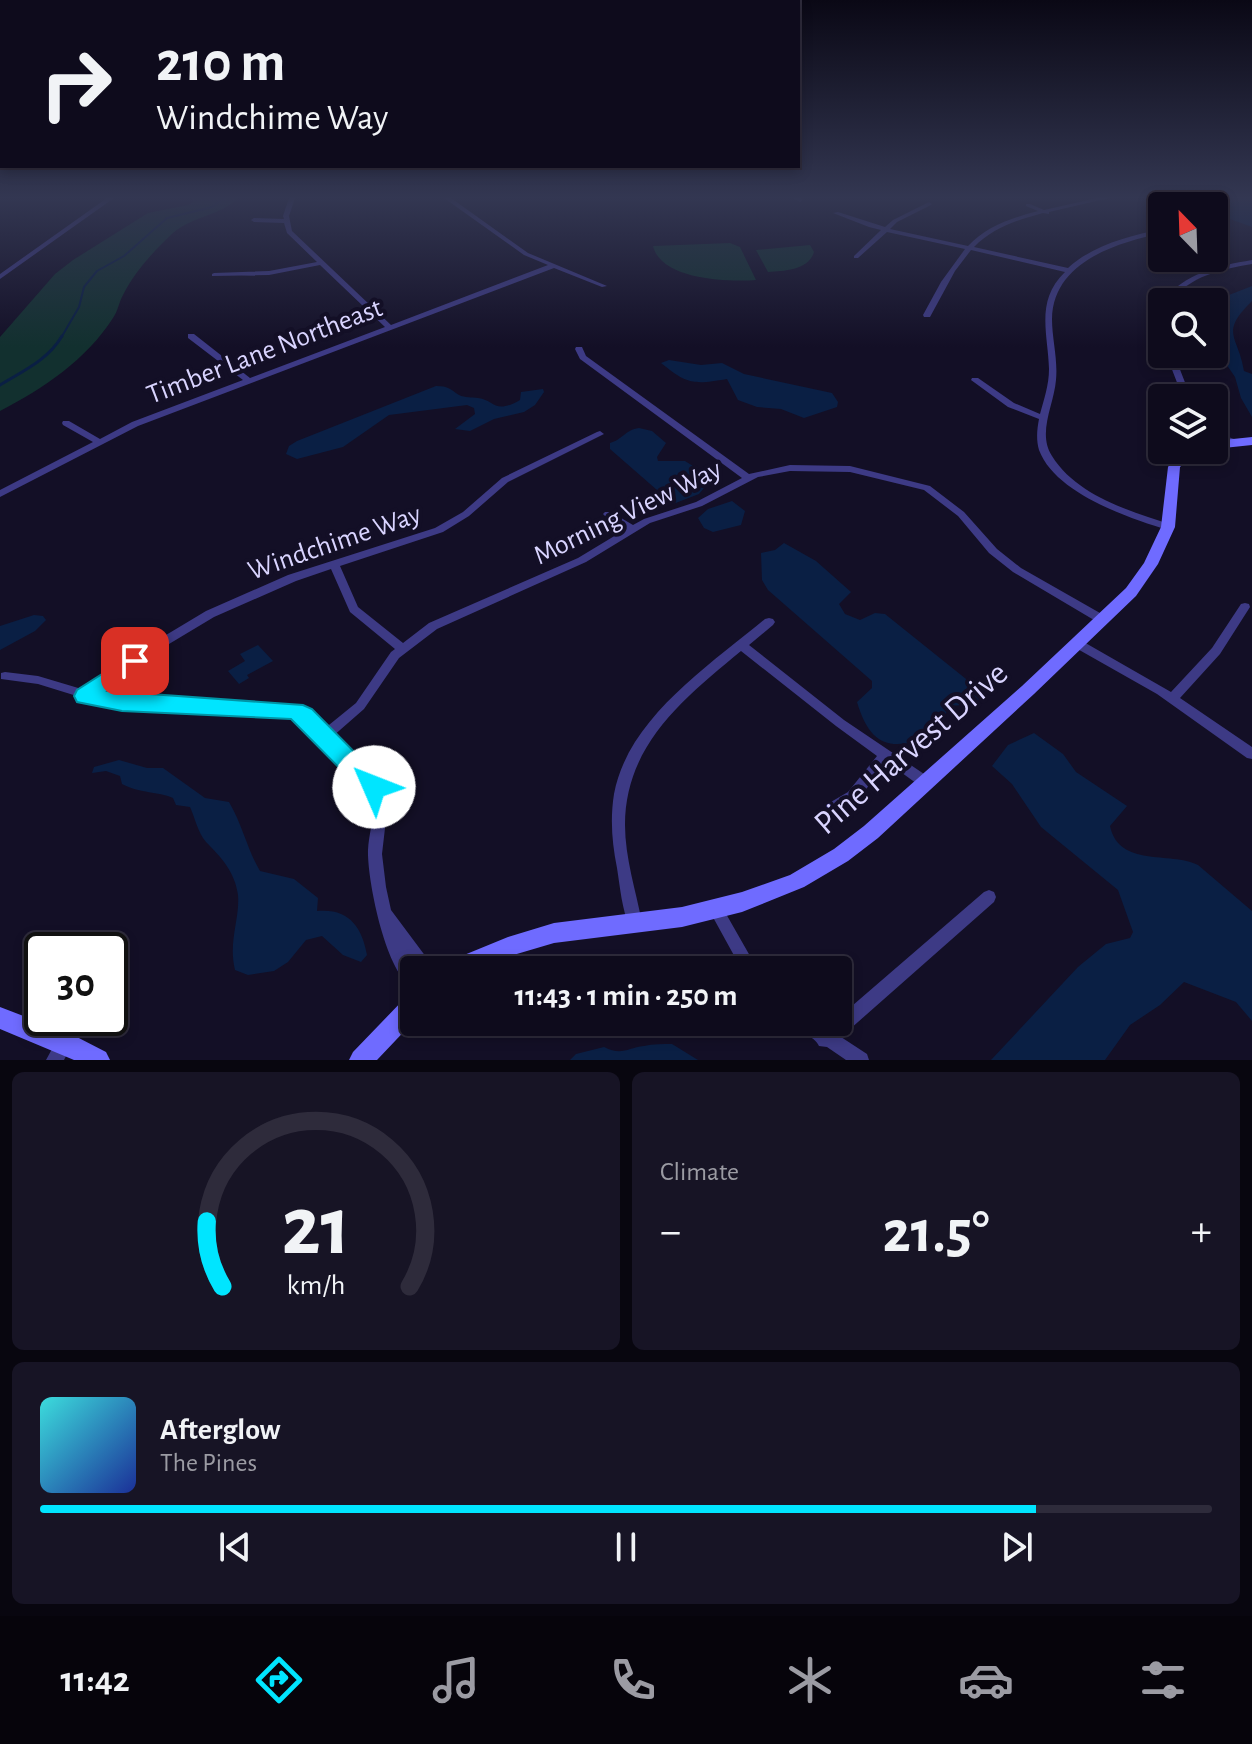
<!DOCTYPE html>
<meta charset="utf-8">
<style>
body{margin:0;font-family:"Alegreya Sans",sans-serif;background:#171425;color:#f1f3f6;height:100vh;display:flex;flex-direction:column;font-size:30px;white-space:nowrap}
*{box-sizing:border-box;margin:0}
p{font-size:26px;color:#9b9ba3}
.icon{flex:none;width:44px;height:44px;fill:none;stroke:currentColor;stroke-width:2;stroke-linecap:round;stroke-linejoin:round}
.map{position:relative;height:1060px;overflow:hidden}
.side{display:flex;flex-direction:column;gap:12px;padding:12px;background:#08060f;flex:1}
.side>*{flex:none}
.hud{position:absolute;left:0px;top:0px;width:800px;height:168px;box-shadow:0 4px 12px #0003,0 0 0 2px #2e2b3b;background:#0e0b1c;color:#f1f3f6;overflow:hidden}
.needle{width:52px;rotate:337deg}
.tools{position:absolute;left:1148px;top:192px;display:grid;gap:16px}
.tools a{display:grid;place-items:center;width:80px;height:80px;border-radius:8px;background:#0e0b1c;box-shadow:0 4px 12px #0003,0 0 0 2px #2e2b3b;font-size:40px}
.speed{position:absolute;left:24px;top:932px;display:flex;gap:16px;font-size:40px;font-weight:700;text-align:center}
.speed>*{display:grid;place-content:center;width:104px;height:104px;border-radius:50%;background:#0e0b1c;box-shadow:0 4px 12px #0003,0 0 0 2px #2e2b3b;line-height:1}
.speed .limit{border:4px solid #111;border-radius:12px;background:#fff;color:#111}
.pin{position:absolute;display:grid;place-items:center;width:68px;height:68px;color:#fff;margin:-34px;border-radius:16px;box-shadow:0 4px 12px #0006}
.me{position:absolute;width:88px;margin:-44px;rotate:314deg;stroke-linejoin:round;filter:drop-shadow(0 0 6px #0008)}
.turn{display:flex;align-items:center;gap:28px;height:168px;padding:0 24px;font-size:36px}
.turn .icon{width:104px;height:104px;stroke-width:2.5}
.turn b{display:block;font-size:56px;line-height:68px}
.big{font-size:60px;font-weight:700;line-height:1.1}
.side .tile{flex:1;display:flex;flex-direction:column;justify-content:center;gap:12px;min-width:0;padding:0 28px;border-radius:12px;background:#171425}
.side .dial{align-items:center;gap:0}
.dial svg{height:208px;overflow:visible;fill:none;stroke:#2e2b3b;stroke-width:7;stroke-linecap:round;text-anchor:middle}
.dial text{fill:#f1f3f6;stroke:none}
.song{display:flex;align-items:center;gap:24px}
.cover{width:96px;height:96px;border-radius:12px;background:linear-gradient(135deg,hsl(180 70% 55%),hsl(230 70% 35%))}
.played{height:8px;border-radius:4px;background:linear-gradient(90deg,#00e5ff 85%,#2e2b3b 85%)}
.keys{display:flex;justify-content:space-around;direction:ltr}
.heat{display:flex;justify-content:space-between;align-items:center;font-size:44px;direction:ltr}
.side .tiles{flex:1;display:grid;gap:12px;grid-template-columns:1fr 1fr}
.tile:last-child{grid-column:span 2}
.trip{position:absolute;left:400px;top:956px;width:452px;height:80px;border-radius:8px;background:#0e0b1c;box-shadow:0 4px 12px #0003,0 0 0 2px #2e2b3b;font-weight:700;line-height:80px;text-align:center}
.tab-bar{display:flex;height:128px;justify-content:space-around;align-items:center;background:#06040b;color:#9b9ba3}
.tab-bar .icon{width:56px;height:56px}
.tab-bar .active{color:#00e5ff}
.tab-bar b{font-size:36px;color:#f1f3f6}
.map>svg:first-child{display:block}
</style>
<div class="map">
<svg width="1252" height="1060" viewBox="0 0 1252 1060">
<rect width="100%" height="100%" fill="#130f26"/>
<!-- green -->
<path fill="#12302f" d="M191,198h47c-14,16 -47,19 -65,35 -19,18 -38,38 -50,62 -4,7 -5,16 -10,23 -26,41 -70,71 -113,93v-74l55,-63 18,-14 75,-47 40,-8 5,-3z
M730,243l10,4 16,33c-28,2 -95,0 -103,-34z
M810,245l4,7c-5,18 -30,19 -46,20l-12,-22z"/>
<!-- water -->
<path fill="#0a1f44" d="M1191,198h61v29l-36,-13 -2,-8h-12z
M1252,286v15c-33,33 -14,33 -8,70l8,3v43l-11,-19 -6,-21 -17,-25 -4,-13v-29l15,-15z
M669,360l32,5 21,-2 22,11 88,19 6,9 -1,5 -33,11 -23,-9 -24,-2 -19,-7 -11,-21c-34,6 -40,5 -66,-16z
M436,386c12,0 14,3 23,9 6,3 13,2 19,3 17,2 16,17 42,2l1,-8 22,-3 1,3 -9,13 -11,7 -30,7 -24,12 -15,-2 20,-15 -1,-6 -7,-3 -78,10 -46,32 -46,12 -11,-5 3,-8 8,-5z
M639,428l13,3 14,12 -9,14 1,4h27l24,15 1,5 -11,13 -26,10 -63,-55v-6c12,-3 15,-13 29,-15z
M732,501l13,10 -4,14 -28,7 -9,-4 -6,-10 10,-9z
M784,543l32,18 35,31 -12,12 6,10 15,6 15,-7 10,1 96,77v7l-7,6 -24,2 -16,29c-41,16 -63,14 -77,-33l15,-14v-7l-104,-91 -6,-10 -1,-27 14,-3z
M34,615l9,1 3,4 -11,11 -35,19v-24z
M258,645l15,16 -26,14 2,3 -10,6 -11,-13 17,-10 -5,-7z
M1034,733l29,21 13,18 51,34 -17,20c9,42 60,25 88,39l54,46v110l-16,-19 -52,-20 -24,23 -30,20 -25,35h-114l87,-93 28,-23 24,-6 3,-6 -15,-42 -77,-63 -29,-43 -20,-18 16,-21z
M119,760l28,8h16l42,30 24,4c14,24 18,47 31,69l34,8 24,19 -1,13c32,-3 45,16 50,44l-6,7 -18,-7 -21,-19 -16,4 -18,22 -14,9 -26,4 -13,-5c-7,-29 5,-51 3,-75 -3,-23 -17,-38 -32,-53 -8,-9 -11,-24 -16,-35l-14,-2 -3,-7c-16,-7 -31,-4 -51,-14l-2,-8 -14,-5 -14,2 2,-6z
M672,1044l26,16h-128l6,-6 28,-7c18,9 23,1 40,-1 9,-2 19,-2 28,-2z"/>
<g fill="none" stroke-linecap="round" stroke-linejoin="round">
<!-- stream-far1 -->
<path stroke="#0a1f44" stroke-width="2" d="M61,338l18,-31 5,-20 13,-16 27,-15 43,-38 45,-11 12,-9"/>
<!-- stream -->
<path stroke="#0a1f44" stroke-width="3" d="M0,385c23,-14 48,-25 62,-49"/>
<!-- street -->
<path fill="#3d3a85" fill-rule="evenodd" d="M107,198h7l-114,81v-5z
M289,198h6l-6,18 3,15 99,94 157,-60 -24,-10 -80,-57h7l77,55 79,33 -5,1 -48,-19 -416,158 -138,71v-7l93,-48 -30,-17 -1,-2 1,-2h6l31,18 32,-17 111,-42 -55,-42v-4h6l56,44 135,-51 -65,-62 -51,10 -57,1v-2l2,-1 55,-2 48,-9 -30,-29 -3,-10 -30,-1 -3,-2 3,-2 30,1 -1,-3z
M793,198h8l2,2 -3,2z
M1097,198h12l-60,14v2l-6,-1c-26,7 -50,15 -69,34l94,21c25,-23 61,-32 94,-39v4c-46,10 -109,29 -110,86 0,20 6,40 4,61 -2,25 -19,53 -4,76 25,40 78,55 120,69l1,2 -1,2 -4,1c-40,-12 -113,-37 -129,-80 -3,-10 -2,-21 0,-31l-31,-12 -37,-27 1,-2h6l36,25 26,11c4,-15 9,-29 9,-45 -1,-36 -14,-68 16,-97l-94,-22 -16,21 -25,46h-6l-1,-2 18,-33 24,-33 -78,-17 -29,26h-4v-2l27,-26 -12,-3 -36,-14 5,-1 47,15 8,-7 36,-18 3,2 -1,1 -34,17 -7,7 78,17c19,-20 43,-28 70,-35l-12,-5v-2h4l14,6z
M1252,260v4c-31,5 -62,12 -82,38h-8c23,-29 55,-36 90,-42z
M1159,312h3v20l-4,-2z
M576,347h6l4,9 163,118 41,-9 60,1 80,20 34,26 33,37 24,19 86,49 2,3 -2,3h-8l-86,-51 -24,-19 -31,-37 -34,-26 -74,-18 -60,-1 -32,6 -56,29 -52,17 -64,39 -149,67 -38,29 -35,51 -32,28 47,46 6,11 2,17 -5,43 4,33 5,23 41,55 3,5h-17l-9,-11 8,11h-3v18c-28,-12 -47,-109 -46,-138 1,-19 8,-36 4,-55l-72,-76 -7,-3 -186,-10 -19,-6 -3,1 -5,-4 -42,-13 -37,-5v-6l4,-1 33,4 47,14 71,-49 50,-30 82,-36 147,-47 28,-16 39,-34 95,-46 3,-1 4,3 -96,48 -39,34 -26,16 -103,34 18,41 45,36 26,-20 149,-65 48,-29 -21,-13 -2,-2 2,-2h6l22,13 11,-6 52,-17 46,-24 -162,-119 -5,-10zM331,569l19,43 45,37 -4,3 -35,51 -32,26 -16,-16 -13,-7 -188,-10 -9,-3 66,-46 50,-30 82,-36z
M1166,354h8l17,44h-8z
M1214,432l23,8 1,2 -4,3 -20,-7z
M1245,603l4,1 1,3 -30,47 -40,44 72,49v12l-5,-1 -90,-64 -83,-47 -2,-3 2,-3h8l89,51 41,-44 29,-44z
M769,618l4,1 2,3 -2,3 -24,20 95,75 86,58 2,4 -2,4 -5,1 -5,-1 -33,-24c-13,17 -39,57 -63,52l-2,-4 2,-4 24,-14 29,-36 -41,-30 -95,-75c-57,47 -116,94 -116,174 0,33 11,66 17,98l-2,5 -5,2 -5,-2c-8,-18 -10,-41 -13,-60 -5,-25 -7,-49 -3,-74 14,-76 96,-129 151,-175z
M989,890l5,2 2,5 -2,5 -153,135 26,17 2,6h-23l-19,-13 -8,-1c-5,-11 -20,-12 -25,-24h23l9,6 7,-6h5v-4l146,-126z
M716,903l5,2 37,65h-16l-33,-60 2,-5z
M64,1036l6,2 2,6 -8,16h-18l12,-22z"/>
<!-- secondary -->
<path fill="#6f6bff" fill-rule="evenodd" d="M1252,437v8l-38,4v-8z
M1187,450h15l-16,11 -6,6 -5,60 -17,37 -22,32 -102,98 -156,144 -30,23 -44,26 -62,25 -60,15 -128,16 -44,13 -30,14h-36l3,-8 61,-25 46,-14 128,-16 60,-15 48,-17 44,-26 30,-23 158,-140 104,-98 18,-25 17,-36 7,-60 8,-12z
M414,994v27l-37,39h-28l4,-8 53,-55z
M0,1007l73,28 33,17 4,8h-36l-74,-31z"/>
</g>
<!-- sky -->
<linearGradient id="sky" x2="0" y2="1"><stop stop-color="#0a0815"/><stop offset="0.57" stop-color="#333752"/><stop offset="1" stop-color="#333752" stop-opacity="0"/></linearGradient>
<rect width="1252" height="347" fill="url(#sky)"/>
<!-- route -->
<path fill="#00e5ff" stroke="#0095a6" stroke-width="2" d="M135,653l8,3 3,5 -3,6 -35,24 195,14 9,4 70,71 4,7 -4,7 -8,3 -9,-3 -74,-75 -169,-8 -45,-9 -3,-6 3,-6z"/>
<g text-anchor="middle" stroke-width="8" stroke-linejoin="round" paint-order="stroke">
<!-- street labels -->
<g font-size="28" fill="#d9d4ff" stroke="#130f26">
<text transform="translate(264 350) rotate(-21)" y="10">Timber Lane Northeast</text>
<text transform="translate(627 511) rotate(-26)" y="10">Morning View Way</text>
<text transform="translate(334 541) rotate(-19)" y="10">Windchime Way</text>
</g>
<!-- near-street labels -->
<g font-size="34" fill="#d9d4ff" stroke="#130f26">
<text transform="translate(910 747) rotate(-41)" y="12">Pine Harvest Drive</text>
</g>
</g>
</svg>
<div class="tools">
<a><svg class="needle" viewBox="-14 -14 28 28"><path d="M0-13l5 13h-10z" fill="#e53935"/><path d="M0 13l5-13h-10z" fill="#9b9ba3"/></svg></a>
<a><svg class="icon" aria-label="search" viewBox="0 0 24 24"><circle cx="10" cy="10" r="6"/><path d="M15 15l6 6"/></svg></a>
<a><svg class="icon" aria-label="layers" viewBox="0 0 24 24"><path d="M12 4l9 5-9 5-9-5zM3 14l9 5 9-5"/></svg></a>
</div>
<div class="speed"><div class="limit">30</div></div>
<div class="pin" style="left:135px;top:661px;background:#d93025"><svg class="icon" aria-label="arrive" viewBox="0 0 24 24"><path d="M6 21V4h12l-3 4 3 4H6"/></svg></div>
<svg class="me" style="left:374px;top:787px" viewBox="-20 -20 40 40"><circle r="19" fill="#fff"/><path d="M0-13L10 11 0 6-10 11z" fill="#00e5ff"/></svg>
<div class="trip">11:43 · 1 min · 250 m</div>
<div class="hud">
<div class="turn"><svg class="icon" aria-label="right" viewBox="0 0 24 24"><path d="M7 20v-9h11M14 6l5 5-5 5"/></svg><div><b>210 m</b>Windchime Way</div></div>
</div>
</div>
<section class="side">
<div class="tiles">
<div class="tile dial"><svg viewBox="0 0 100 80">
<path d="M14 69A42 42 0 1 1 86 69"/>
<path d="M14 69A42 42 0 0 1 8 44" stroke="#00e5ff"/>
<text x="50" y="56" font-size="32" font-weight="700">21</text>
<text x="50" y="72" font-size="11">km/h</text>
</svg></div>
<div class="tile"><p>Climate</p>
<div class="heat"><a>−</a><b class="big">21.5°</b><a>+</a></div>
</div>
<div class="tile">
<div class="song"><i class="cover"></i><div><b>Afterglow</b><p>The Pines</p></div></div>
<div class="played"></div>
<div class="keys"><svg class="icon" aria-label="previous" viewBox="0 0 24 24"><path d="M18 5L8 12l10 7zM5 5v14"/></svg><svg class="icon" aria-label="pause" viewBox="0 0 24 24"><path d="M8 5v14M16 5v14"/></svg><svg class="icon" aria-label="next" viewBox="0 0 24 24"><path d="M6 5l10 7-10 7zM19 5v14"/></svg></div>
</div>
</div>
</section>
<nav class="tab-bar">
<b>11:42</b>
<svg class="icon active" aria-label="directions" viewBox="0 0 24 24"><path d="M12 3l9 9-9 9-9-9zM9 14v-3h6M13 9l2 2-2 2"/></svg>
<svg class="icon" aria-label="music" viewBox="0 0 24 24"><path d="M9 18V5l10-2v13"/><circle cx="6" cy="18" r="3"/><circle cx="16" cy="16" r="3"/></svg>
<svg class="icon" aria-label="phone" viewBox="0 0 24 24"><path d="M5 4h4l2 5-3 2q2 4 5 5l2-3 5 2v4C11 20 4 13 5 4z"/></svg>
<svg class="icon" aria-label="climate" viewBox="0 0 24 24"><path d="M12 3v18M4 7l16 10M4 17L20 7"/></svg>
<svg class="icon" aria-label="car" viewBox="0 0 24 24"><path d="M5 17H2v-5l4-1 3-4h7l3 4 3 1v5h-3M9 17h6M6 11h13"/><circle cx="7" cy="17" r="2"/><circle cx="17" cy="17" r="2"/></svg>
<svg class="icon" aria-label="filters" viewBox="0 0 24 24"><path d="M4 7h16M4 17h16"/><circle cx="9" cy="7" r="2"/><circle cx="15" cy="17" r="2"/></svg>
</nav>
